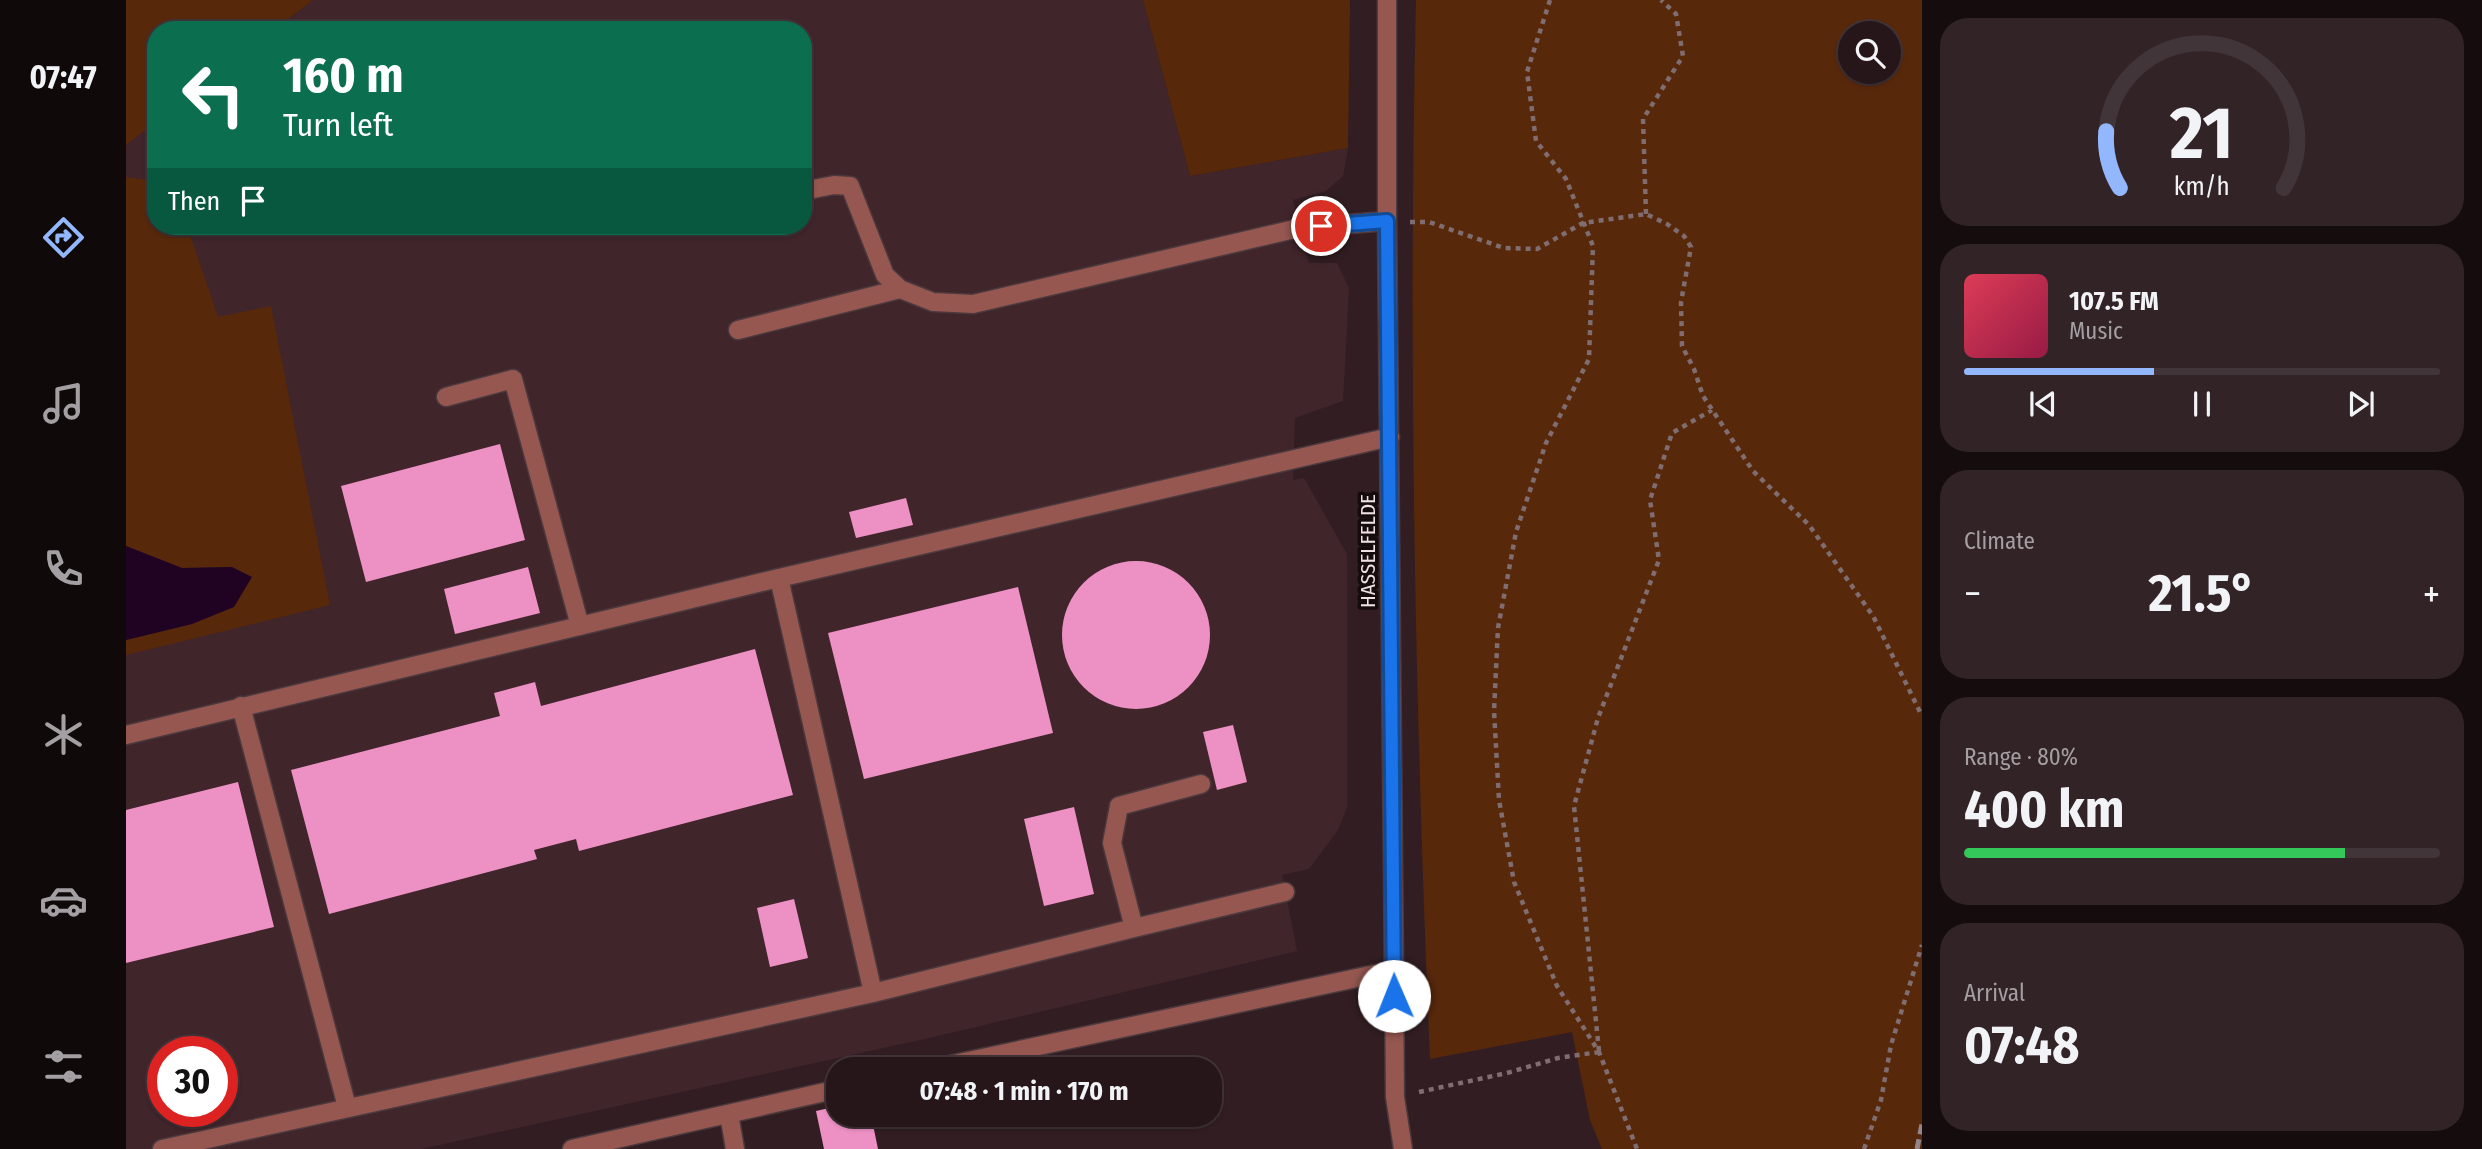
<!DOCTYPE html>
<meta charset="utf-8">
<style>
body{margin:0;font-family:"Fira Sans Condensed",sans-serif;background:#322327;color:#f1f3f6;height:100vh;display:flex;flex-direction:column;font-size:26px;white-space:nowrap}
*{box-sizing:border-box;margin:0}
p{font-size:23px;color:#a49fa2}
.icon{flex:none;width:38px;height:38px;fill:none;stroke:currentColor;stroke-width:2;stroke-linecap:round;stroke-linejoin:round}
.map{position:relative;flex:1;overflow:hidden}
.side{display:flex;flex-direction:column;gap:18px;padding:18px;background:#150c0e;width:560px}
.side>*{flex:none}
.hud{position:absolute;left:21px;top:21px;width:665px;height:214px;border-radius:28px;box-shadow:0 2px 5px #0004,0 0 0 2px #423539;background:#0b6e4f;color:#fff;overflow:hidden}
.controls{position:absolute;left:1712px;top:21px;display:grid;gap:14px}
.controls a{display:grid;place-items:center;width:63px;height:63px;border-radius:50%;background:#26161a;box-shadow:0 2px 5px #0004,0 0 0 2px #423539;font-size:35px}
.speed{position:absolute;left:21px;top:1036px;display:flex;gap:14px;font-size:35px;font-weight:700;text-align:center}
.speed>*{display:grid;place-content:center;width:91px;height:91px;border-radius:50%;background:#26161a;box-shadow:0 2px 5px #0004,0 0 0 2px #423539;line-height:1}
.speed .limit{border:10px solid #d22;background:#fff;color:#111}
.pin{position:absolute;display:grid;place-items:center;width:60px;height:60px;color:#fff;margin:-30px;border:4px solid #fff;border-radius:50%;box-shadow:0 2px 7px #0007}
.me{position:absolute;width:77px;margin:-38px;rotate:359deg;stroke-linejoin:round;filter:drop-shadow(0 0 5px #0008)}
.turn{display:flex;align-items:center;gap:24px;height:147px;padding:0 21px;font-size:32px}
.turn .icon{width:91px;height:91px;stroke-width:2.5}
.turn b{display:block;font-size:49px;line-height:60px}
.then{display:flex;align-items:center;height:66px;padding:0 21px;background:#0003;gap:14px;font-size:26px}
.big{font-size:52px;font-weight:700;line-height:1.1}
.side .tile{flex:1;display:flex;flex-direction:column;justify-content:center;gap:10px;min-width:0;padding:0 24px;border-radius:28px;background:#322327}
.side .dial{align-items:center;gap:0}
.dial svg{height:182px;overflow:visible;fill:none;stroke:#423539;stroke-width:7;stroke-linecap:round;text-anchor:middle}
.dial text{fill:#f1f3f6;stroke:none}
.song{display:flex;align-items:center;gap:21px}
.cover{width:84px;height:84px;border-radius:10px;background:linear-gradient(135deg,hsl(350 70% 55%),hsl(340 70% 35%))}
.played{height:7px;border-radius:4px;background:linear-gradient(90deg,#93b7fd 40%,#423539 40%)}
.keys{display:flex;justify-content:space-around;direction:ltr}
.heat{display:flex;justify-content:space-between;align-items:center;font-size:38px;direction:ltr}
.charge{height:10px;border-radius:5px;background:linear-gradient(90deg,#34c759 80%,#423539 0)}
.trip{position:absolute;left:700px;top:1057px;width:396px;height:70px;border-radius:28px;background:#26161a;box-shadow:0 2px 5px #0004,0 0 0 2px #423539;font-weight:700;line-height:70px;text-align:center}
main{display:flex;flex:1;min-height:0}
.menu{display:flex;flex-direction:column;width:126px;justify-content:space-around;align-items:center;background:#0f090a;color:#a49fa2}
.menu .icon{width:49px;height:49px}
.menu .active{color:#93b7fd}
.menu b{font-size:32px;color:#f1f3f6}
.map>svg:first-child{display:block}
</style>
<main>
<nav class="menu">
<b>07:47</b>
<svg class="icon active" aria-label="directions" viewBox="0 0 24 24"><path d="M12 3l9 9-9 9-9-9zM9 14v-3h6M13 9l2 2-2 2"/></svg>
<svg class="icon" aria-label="music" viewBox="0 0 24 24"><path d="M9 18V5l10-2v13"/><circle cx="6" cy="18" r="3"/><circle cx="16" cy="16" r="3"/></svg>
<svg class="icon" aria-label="phone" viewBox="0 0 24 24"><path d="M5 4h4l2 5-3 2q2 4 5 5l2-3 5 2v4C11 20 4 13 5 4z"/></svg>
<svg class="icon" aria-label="climate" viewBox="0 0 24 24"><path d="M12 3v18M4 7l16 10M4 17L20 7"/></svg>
<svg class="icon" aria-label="car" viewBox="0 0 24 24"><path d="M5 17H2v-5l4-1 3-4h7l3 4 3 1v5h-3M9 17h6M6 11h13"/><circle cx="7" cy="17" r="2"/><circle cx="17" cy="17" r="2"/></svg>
<svg class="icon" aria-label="filters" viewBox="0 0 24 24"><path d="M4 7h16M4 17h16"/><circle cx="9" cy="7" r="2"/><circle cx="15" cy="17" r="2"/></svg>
</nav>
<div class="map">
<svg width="1796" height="1149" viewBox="0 0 1796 1149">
<rect width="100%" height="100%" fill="#321e22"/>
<!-- built -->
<path fill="#40252b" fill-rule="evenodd" d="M187,0h830l47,176 158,-28 -5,28 -17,15 -33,9 16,63h28l12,25 -6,113 -48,17 -2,62 11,-2 43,76v253l-9,23 -29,39 -27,6 15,76 -368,87 -508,111h-295v-1004l30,-23v104h647v-196h-529zM37,1052h59v59h-59z"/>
<!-- green -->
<path fill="#58280b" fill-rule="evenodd" d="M0,0h187l-39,30h-118v92l-30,23z
M1017,0h207l-2,148 -158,28z
M1290,0h506v1149h-320l-12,-29 -18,-88 -142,27c-15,-353 -22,-706 -14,-1059zM1762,33v39h-38v-39z
M0,177l30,4v45h31l31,91 53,-11 59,299 -204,50v-15l66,-16 39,-57 -49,1 -56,-22z"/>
<!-- water -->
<path fill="#200223" d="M0,546l56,22 50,-1 20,10 -18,30 -42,17 -66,16z"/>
<!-- building -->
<path fill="#ed91c5" d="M374,444l25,96 -159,42 -25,-96z
M780,498l7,27 -57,13 -7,-26z
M936 635a74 74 0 1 1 148 0a74 74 0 1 1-148 0Z
M402,567l12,46 -85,21 -11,-45z
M892,587l35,146 -189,46 -36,-146z
M629,649l38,146 -214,56 -3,-12 -42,11 3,9 -208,55 -38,-144 209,-54 -6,-23 41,-11 6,24z
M1107,725l14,57 -30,8 -14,-58z
M112,782l36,145 -148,36v-153z
M948,807l20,87 -50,12 -20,-87z
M668,899l14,59 -38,9 -13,-59z
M712,1106v9h33l7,34h-54l-8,-38z"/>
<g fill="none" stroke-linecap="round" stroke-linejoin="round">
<!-- minor casing -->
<g stroke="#4c393d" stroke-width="21">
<path id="minor" d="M1261,0v221l7,749 1,127 8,52
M677,191l31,-6 16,1 35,89 15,14 33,13 40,2 326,-76 88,-7
M612,330l162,-41
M320,397l67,-18 67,247
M653,578l94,415
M115,706l106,401
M0,735l653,-157 611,-141
M1008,928l151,-36
M805,1069l463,-99
M603,1114l6,35
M36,1149l711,-156 261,-65 -22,-85 7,-37 82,-22
M446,1149l266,-60"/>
</g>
<!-- path -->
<path stroke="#7f6d70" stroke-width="4.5" stroke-dasharray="5 5" stroke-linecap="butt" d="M1424,0l-23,72 9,69 30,38 27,67 -4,113 -43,84 -30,89 -18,96 -4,83 5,89 15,82 43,104 42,66 38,97
M1520,214l-3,-95 40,-63 -7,-42 -15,-14
M1284,222h19l75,26 33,1 46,-26 63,-9 21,10 17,12 7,11 -10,55 1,44 12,23 9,27 50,75 56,54 64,91 49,100
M1473,1051l-25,-245 24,-88 61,-158 -9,-60 22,-67 40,-23
M1293,1092l88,-19 51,-15 41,-6
M1738,1149l17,-49 10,-55 31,-100"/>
<!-- minor -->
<use href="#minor" stroke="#955750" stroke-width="18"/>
<!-- rail -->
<path stroke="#968588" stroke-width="5" stroke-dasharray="10 5" stroke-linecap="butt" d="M1791,1149l5,-25"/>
</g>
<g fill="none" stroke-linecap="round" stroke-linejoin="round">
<!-- route casing -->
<g stroke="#114b97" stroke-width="18">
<path id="route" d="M1195,226l66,-5 7,775"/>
</g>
<!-- route -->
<use href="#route" stroke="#1a73e8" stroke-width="12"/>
</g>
<g text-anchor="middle" stroke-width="7" stroke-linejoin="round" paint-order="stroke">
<!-- street labels -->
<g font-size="21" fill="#efe1e3" stroke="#140b0d">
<text transform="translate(1242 551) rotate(-90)" y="7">HASSELFELDE</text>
</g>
</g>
</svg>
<div class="controls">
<a><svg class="icon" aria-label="search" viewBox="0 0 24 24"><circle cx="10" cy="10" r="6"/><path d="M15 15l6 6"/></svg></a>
</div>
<div class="speed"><div class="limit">30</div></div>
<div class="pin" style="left:1195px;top:226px;background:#d93025"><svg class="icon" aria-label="arrive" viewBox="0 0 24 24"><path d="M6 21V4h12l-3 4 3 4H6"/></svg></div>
<svg class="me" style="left:1268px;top:996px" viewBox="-20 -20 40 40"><circle r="19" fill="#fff"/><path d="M0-13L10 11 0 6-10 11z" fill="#1a73e8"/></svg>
<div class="trip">07:48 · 1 min · 170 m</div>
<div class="hud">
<div class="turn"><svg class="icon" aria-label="left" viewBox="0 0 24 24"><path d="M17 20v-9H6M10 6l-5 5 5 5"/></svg><div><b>160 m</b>Turn left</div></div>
<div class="then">Then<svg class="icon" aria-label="arrive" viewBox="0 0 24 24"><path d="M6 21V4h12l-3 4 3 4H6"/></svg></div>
</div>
</div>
<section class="side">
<div class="tile dial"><svg viewBox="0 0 100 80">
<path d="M14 69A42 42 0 1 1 86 69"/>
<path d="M14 69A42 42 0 0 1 8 44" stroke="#93b7fd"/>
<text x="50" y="56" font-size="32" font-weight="700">21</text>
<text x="50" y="72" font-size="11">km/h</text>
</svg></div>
<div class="tile">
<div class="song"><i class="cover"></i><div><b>107.5 FM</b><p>Music</p></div></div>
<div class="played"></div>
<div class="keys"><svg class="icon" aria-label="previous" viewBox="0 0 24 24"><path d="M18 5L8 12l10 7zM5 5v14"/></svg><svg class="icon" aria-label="pause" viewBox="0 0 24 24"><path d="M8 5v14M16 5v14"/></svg><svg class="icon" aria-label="next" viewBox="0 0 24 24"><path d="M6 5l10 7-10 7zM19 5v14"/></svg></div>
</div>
<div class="tile"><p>Climate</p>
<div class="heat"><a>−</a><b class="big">21.5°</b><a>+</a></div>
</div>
<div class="tile"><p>Range · 80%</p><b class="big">400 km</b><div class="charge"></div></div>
<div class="tile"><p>Arrival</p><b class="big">07:48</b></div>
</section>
</main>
